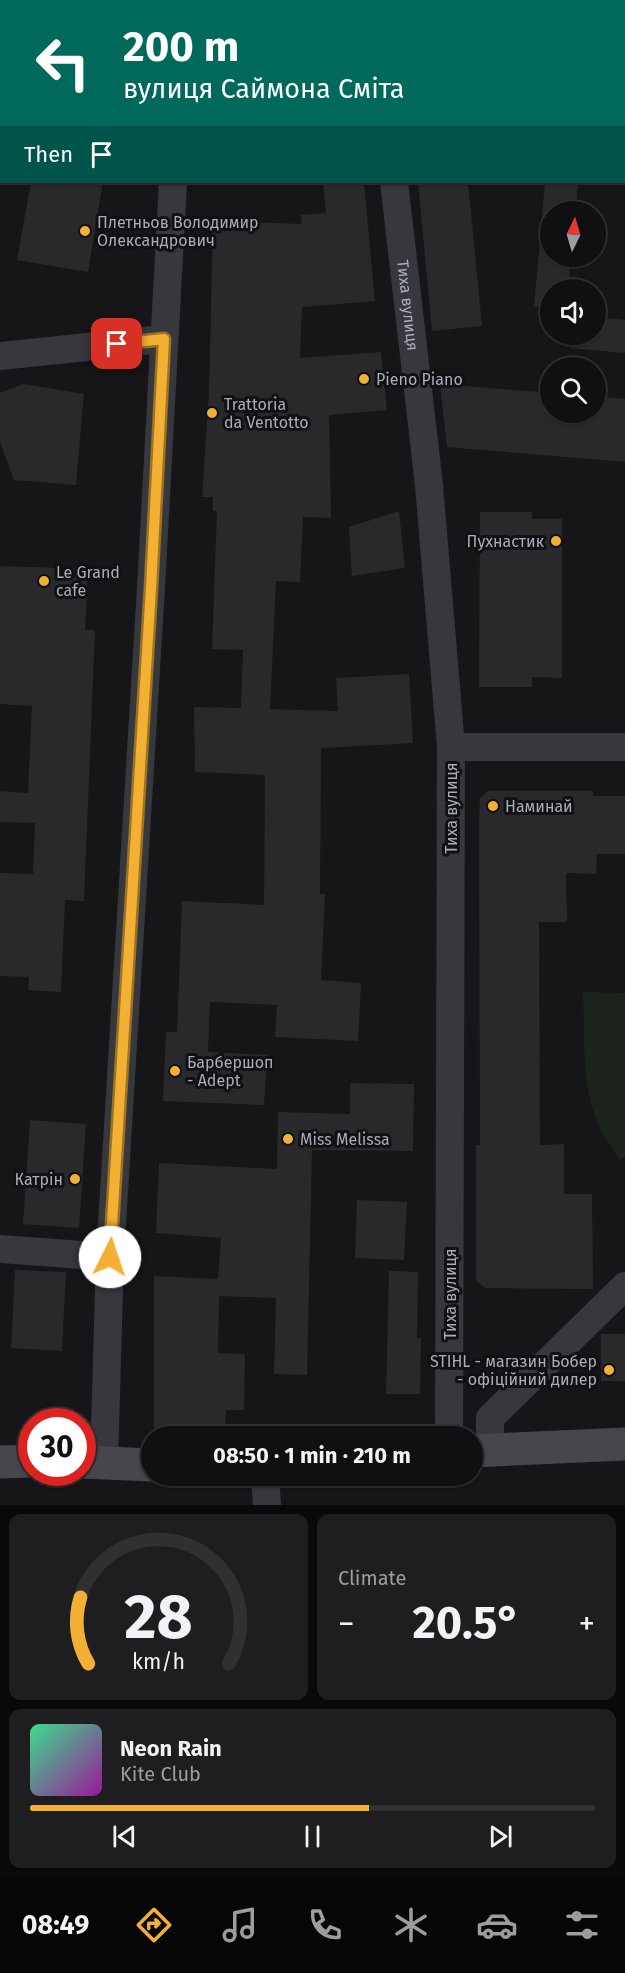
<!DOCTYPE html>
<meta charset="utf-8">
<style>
body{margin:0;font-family:"Fira Sans",sans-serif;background:#1e1e20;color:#f1f3f6;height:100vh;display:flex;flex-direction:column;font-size:22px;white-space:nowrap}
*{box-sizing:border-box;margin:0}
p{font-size:20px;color:#9c9d9f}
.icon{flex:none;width:33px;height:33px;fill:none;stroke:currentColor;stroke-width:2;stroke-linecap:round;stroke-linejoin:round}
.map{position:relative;height:1505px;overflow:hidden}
.sheet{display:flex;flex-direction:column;gap:9px;padding:9px;background:#09090a;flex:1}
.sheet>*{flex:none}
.guide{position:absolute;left:0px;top:0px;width:626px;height:183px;box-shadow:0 2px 4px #0004,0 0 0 2px #303032;background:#00695c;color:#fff;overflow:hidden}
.needle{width:39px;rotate:5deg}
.buttons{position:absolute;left:540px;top:201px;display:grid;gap:12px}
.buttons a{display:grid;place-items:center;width:66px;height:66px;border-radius:50%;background:#101012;box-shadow:0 2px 4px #0004,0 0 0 2px #303032;font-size:30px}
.speed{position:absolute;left:18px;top:1408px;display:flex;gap:12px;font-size:30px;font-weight:700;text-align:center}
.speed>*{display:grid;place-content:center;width:78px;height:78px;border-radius:50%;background:#101012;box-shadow:0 2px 4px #0004,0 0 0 2px #303032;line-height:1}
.speed .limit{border:9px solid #d22;background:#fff;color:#111}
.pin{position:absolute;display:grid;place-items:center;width:51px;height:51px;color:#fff;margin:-26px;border-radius:12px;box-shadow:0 3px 9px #0006}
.me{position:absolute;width:66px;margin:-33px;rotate:4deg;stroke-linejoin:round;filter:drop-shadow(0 0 4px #0008)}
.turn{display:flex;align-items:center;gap:21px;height:126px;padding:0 24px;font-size:27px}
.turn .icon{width:78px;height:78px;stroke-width:2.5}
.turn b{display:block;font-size:42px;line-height:51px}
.then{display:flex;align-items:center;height:57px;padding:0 24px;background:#0003;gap:12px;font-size:22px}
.big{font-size:45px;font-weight:700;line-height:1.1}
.sheet .card{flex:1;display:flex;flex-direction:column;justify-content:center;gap:9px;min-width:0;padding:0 21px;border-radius:12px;background:#1e1e20}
.sheet .dial{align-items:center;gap:0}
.dial svg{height:156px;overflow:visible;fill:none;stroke:#303032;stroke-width:7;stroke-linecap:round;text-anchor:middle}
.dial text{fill:#f1f3f6;stroke:none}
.song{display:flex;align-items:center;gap:18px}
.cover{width:72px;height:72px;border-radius:9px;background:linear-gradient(135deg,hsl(150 70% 55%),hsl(300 70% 35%))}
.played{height:6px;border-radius:3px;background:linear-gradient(90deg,#f2b134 60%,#303032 60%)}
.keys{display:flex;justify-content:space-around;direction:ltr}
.heat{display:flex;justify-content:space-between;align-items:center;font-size:33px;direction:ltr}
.sheet .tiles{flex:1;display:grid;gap:9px;grid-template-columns:1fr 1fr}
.card:last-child{grid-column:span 2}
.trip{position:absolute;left:141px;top:1426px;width:342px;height:60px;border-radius:30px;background:#101012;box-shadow:0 2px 4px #0004,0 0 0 2px #303032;font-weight:700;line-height:60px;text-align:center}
.tab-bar{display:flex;height:96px;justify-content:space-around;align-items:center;background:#060607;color:#9c9d9f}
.tab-bar .icon{width:42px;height:42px}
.tab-bar .on{color:#f2b134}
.tab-bar b{font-size:27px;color:#f1f3f6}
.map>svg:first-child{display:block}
</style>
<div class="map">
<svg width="625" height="1505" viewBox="0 0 625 1505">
<rect width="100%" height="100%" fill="#161618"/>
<!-- green -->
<path fill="#1c231d" d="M583,992l42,1v163l-5,4c-6,-9 -13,-19 -18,-28 -22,-41 -17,-95 -19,-140z"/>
<!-- building -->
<path fill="#29292c" d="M31,182h72l-15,90 -71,-12z
M323,182h41l11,119 -73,6 -2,51 81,-6 6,58 -58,5 2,103 -28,-1 -3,65 -24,-1 -6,128 68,2 -2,-33 73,-4 4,69 -92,5 -1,146h5l-4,86 40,3 -3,58 -83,-4 2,-32 -67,-3 -2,50 59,3 -3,50 -101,-4 3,-69h11l5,-131 82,4 1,-130 -70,-3 -1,-65 47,1 2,-58 -31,-1 5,-138h-4v-14h-11l7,-104 4,-172 89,3 -1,-9 25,-2z
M418,182h50l14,144 -50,5z
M545,182l33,2 -3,28h-25v44h21l-3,34h-18v18l-16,-1z
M596,317l29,3v33l-55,-5 1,-14h25z
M23,384l61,10 -8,91 -62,-5 -14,-38v-49z
M440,384l110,9v19h46v-16l29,3v63l-178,-15z
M399,511l6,57 -53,8 -3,-49z
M480,512h52v7h30v159l-30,-1v10h-53z
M0,566l88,3 -3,61h10l-11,271 -19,-1 -4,92 -33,-2 1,-13 -29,-1v-103l33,1 2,-51 -35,-1v-31l28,2 4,-87 -32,-2z
M488,791h105v5h32v58h-28l-1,20 -30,-1 1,49h-28l1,223 24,-1v50h28l1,95 -108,-1 -9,-8v-135h4l-1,-322 1,-25z
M350,1083l64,1 -1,67 -101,-1 -5,225 -33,-1 2,-76 -57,-2 -1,57 27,1 -1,56h-18l-1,19 -71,-1v-152l64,3 3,-41 -65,-5 3,-70 118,6 1,-57 72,2z
M30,1120l56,4 -7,104 -56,-4z
M357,1200l50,2 -3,58 -49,-2z
M15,1270l51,2 -4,79 -51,-3z
M389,1271l29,1 -1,66h4l-1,56h-34z
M601,1334h24v47h-24z"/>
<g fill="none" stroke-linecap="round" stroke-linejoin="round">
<!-- minor -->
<g stroke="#37383d" stroke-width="28">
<path d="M373,0v2"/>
<path d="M534,0l5,2"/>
<path d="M183,2v-2"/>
<path d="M624,27l1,1"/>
<path id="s1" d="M394,182l35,303 22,262 -2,690"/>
<path d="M0,356l163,-17"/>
<path d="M451,747h174"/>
<path d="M0,1249l110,8"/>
<path d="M490,1451v-33l135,-132"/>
<path d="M104,1462l6,-205 41,-669 22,-406"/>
<path d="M265,1476l2,29"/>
</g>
<!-- secondary -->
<path stroke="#45474d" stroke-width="33" d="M472,1451l153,-7
M0,1462l32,-1
M82,1462l70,3"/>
</g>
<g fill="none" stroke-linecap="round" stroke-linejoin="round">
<!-- route casing -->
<g stroke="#9d7322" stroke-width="15">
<path id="route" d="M110,1257l41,-669 13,-249 -47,5"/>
</g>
<!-- route -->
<use href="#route" stroke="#f2b134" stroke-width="10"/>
</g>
<!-- markers -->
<g fill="#f2b134" stroke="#111113" stroke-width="2">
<circle cx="85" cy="231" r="6"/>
<circle cx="364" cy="379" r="6"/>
<circle cx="212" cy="413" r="6"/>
<circle cx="556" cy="541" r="6"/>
<circle cx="44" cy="581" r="6"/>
<circle cx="493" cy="806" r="6"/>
<circle cx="175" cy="1071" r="6"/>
<circle cx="288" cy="1139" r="6"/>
<circle cx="75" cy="1179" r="6"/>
<circle cx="609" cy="1370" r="6"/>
</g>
<g text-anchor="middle" stroke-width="6" stroke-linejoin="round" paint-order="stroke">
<!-- poi labels -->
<g font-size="16" fill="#a8adb8" stroke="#111113" text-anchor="start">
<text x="97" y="228">Плетньов Володимир<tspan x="97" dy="18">Олександрович</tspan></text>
<text x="376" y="385">Pieno Piano</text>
<text x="224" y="410">Trattoria<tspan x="224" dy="18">da Ventotto</tspan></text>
<text x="544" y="547" text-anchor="end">Пухнастик</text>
<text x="56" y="578">Le Grand<tspan x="56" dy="18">cafe</tspan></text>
<text x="505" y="812">Наминай</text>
<text x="187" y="1068">Барбершоп<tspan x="187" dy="18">- Adept</tspan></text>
<text x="300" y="1145">Miss Melissa</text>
<text x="63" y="1185" text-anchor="end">Катрін</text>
<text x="597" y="1367" text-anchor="end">STIHL - магазин Бобер<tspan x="597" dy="18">- офіційний дилер</tspan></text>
</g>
<!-- street labels -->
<g font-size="16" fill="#a8adb8" stroke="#111113">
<text dy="6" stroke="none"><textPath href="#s1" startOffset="124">Тиха вулиця</textPath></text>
<text transform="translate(451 808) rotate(-90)" y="6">Тиха вулиця</text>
<text transform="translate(450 1294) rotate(-90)" y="6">Тиха вулиця</text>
</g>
</g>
</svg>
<div class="buttons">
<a><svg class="needle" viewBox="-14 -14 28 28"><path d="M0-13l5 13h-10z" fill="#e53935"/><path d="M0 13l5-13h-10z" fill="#9c9d9f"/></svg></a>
<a><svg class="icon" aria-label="sound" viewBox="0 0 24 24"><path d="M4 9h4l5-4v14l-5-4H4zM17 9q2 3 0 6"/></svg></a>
<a><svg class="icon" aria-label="search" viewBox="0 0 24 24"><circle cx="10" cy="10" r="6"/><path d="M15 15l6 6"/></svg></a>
</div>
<div class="speed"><div class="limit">30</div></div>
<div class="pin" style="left:117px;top:344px;background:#d93025"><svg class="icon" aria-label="arrive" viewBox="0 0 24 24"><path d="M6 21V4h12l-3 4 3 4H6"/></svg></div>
<svg class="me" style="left:110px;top:1257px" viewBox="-20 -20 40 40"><circle r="19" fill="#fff"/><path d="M0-13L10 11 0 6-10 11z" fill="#f2b134"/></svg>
<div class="trip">08:50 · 1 min · 210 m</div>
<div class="guide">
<div class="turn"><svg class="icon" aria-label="left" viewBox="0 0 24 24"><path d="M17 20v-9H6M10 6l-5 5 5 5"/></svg><div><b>200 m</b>вулиця Саймона Сміта</div></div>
<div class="then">Then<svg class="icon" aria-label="arrive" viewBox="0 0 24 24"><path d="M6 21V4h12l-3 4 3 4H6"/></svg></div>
</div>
</div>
<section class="sheet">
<div class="tiles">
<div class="card dial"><svg viewBox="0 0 100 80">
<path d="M14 69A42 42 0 1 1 86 69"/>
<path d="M14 69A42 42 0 0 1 10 35" stroke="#f2b134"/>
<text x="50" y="56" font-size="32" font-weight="700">28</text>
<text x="50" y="72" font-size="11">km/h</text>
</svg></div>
<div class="card"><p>Climate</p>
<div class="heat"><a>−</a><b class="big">20.5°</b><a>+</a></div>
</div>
<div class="card">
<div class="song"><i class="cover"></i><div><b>Neon Rain</b><p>Kite Club</p></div></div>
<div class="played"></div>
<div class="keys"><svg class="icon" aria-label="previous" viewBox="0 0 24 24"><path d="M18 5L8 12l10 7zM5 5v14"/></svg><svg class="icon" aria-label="pause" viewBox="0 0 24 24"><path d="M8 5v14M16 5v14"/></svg><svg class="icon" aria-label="next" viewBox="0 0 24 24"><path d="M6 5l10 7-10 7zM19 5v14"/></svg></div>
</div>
</div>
</section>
<nav class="tab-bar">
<b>08:49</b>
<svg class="icon on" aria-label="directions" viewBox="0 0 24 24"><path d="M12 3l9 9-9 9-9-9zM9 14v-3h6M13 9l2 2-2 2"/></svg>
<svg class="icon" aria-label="music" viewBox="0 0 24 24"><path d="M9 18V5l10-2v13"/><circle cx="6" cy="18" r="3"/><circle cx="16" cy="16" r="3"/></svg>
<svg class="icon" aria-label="phone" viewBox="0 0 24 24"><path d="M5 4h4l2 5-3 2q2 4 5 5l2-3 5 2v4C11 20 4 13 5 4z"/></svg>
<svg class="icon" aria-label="climate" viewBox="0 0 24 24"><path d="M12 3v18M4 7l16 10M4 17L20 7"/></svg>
<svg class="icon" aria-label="car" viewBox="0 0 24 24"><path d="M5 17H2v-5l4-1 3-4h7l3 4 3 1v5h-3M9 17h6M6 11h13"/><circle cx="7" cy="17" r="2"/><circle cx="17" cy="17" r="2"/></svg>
<svg class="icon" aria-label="filters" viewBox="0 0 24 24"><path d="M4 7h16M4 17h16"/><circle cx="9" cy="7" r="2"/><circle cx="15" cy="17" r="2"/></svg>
</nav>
